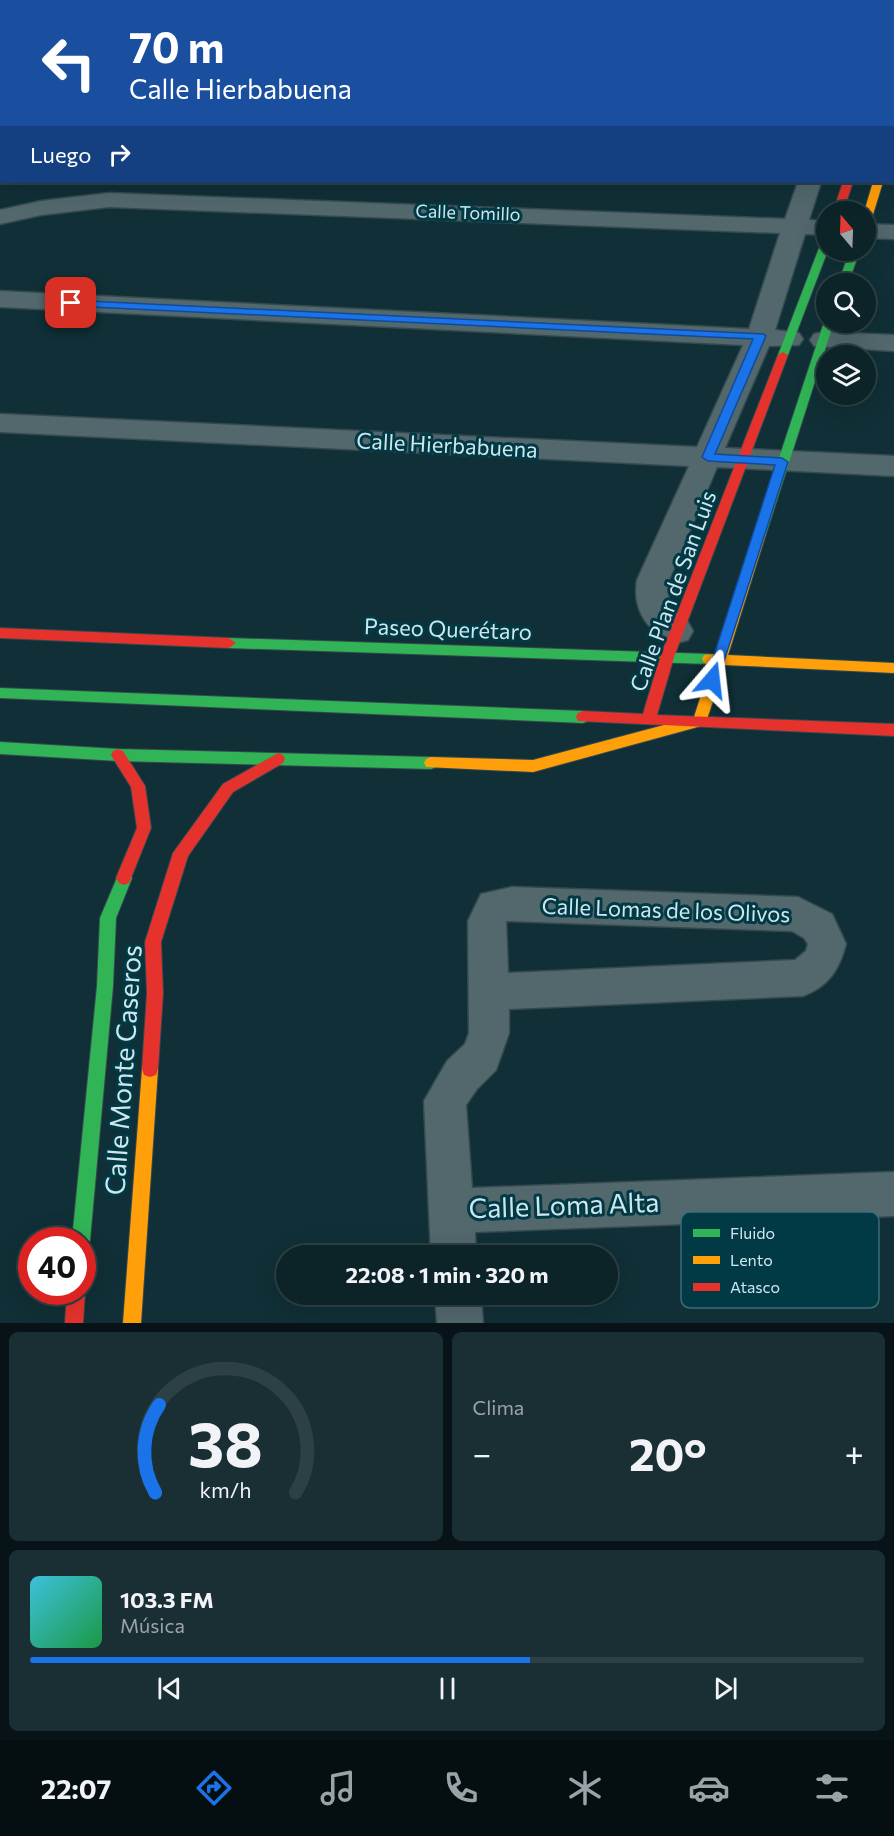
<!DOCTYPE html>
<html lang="es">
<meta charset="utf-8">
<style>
body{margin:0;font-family:Commissioner,sans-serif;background:#1a2f34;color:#f1f3f6;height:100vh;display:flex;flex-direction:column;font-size:22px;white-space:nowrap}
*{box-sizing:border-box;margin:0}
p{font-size:20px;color:#9aa4a8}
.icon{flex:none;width:33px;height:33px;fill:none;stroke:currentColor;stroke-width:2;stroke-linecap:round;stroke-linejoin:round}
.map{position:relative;height:1323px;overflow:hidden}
.side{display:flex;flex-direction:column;gap:9px;padding:9px;background:#071316;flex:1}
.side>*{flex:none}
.guide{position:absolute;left:0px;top:0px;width:894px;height:183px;box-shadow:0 6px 24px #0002,0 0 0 2px #2c4045;background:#1a4fa0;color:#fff;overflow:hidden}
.needle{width:39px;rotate:341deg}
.buttons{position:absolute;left:816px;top:201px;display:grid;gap:12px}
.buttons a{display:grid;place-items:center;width:60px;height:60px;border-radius:50%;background:#0c2328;box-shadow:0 6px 24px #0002,0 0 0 2px #2c4045;font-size:30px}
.speed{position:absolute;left:18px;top:1227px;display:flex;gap:12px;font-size:30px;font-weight:700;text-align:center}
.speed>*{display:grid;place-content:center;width:78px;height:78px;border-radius:50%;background:#0c2328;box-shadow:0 6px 24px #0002,0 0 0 2px #2c4045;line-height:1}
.speed .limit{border:9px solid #d22;background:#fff;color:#111}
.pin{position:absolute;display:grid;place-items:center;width:51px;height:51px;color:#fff;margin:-26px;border-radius:12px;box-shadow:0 3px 9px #0006}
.me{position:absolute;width:66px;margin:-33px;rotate:17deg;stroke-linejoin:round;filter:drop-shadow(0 0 4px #0008)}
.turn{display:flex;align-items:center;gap:21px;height:126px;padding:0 30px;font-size:27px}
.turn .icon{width:78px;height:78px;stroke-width:2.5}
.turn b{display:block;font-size:42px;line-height:51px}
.then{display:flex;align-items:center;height:57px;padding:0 30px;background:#0003;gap:12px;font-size:22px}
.big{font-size:45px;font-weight:700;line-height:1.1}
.side .card{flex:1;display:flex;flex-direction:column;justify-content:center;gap:9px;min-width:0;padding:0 21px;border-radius:9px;background:#1a2f34}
.side .dial{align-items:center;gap:0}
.dial svg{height:156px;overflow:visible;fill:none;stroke:#2c4045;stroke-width:7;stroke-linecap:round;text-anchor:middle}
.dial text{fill:#f1f3f6;stroke:none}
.song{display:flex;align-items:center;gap:18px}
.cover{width:72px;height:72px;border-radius:9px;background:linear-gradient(135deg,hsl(190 70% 55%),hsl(140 70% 35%))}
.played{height:6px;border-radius:3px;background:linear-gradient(90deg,#1a73e8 60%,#2c4045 60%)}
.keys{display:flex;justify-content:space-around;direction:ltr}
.heat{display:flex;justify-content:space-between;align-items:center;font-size:33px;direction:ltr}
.side .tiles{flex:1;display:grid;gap:9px;grid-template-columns:1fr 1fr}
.card:last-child{grid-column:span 2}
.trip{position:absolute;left:276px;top:1245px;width:342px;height:60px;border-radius:30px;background:#0c2328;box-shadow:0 6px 24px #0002,0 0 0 2px #2c4045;font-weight:700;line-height:60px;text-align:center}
.tab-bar{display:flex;height:96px;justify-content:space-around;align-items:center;background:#050e10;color:#9aa4a8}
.tab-bar .icon{width:42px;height:42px}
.tab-bar .current{color:#1a73e8}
.tab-bar b{font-size:27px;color:#f1f3f6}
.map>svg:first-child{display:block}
</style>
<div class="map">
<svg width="894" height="1323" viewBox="0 0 894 1323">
<rect width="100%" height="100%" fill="#102f36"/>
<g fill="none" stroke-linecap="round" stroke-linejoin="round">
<!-- street casing -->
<g stroke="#35494f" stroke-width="3">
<path id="street" d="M892,40h2v12h-2z
M798,182h23l-12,38 17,1v14l-21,-1 -30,96 24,3 4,6 -4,6 -30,1 -44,102 169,8v20l-177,-9 -48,113 -1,24 20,18 5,9 -5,9 -11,3c-29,-9 -45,-33 -40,-63l52,-114 -689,-34v-18l697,33 46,-102 -743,-38v-16l749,38 31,-96 -671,-26 -68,8 -41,9v-14l41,-9 68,-8 676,26z
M866,224l28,1v14l-28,-1z
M823,332l71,3v16l-80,-5 -4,-6 4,-6z
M512,887l286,10 34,17 14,30c-7,26 -17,42 -43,52l-294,13v24l-13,37 -19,19 -11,16 6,83 422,-16v44l-419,16 1,24h-45l-7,-155 23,-40 18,-17 4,-11 -1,-112 13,-27zM506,921l286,10 12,7 4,6 -2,7 -11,9 -287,13z
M435,1294h46l2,29h-46z"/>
</g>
<!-- fast casing -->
<g stroke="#35494f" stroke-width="2">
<path id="fast" d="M826,240l2,10 -40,105 -5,3 -4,-1 -1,-2 43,-112z
M850,250h10l-12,34h-10z
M826,319v3h8l-68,212 -6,4 -4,-1 -2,-3 70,-212z
M229,638l480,16 5,1 2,4 -2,4 -5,1 -480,-16 -7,-5z
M0,688l583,23 5,2 2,4 -2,4 -5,2 -583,-25z
M0,742l118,7 313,8 5,2 2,4 -2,4 -5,2 -313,-8 -118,-7z
M124,871l5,2 3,5 -16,40 -3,68 -23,254 -3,6 -5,3v-9h-10l25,-254 3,-68 19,-45z"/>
</g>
<!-- slow casing -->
<g stroke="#35494f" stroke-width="2">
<path id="slow" d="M894,50v9h-2v-8z
M894,127v9l-2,1v-9z
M873,182h10l-12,39 -5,3 -2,-12z
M760,530l6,4 -38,121 166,8v10l-169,-8 -20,60 -172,47 -107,-5 -2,-4 2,-4 5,-2 102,3 161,-43 17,-53 -7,-1 -2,-4 2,-4 11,-1 39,-120z
M150,1061l6,2 2,6 -17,254h-18l19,-254 2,-6z"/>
</g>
<!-- jam casing -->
<g stroke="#35494f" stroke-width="2">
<path id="jam" d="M843,182h10l-10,30h-10z
M783,352l5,3 -114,302 -17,58 237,9v12l-316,-15 -2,-4 2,-4 5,-2 60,3 17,-57 118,-302z
M0,628l229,10 7,5 -7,5 -229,-10z
M118,749l5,2 22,35 6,42 -22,55 -5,2 -5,-2 -3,-5 21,-50 -6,-41 -20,-32 2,-4z
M278,753l5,2 2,4 -2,4 -50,29 -45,64 -27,86 2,51 -5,76 -2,6 -6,2 -6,-2 -2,-6 5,-76 -2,-51 28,-89 50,-69z
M82,1285l3,7 -2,31h-18l2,-31h15z"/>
</g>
<!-- street -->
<use href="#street" fill="#52686d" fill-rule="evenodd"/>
<!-- fast -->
<use href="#fast" fill="#30b455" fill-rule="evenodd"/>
<!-- slow -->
<use href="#slow" fill="#ff9f0a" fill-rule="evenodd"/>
<!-- jam -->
<use href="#jam" fill="#e5322d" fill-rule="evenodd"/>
</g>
<!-- route -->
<path fill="#1a73e8" stroke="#114b97" stroke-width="1.5" d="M67,300l697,34 2,2 -51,118 67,4 6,4 -71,221 -5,2 -6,-5 69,-215 -67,-4 -6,-4 51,-118 -682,-33 -5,-3z"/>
<g text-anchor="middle" stroke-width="6" stroke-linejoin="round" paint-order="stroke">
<!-- far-street labels -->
<g font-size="18" fill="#cee7ef" stroke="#013945">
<text transform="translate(468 213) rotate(2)" y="6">Calle Tomillo</text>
</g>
<!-- street labels -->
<g font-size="22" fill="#cee7ef" stroke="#013945">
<text transform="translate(447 445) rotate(3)" y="8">Calle Hierbabuena</text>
<text transform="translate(673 591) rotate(-70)" y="8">Calle Plan de San Luis</text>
<text transform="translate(448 629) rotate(2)" y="8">Paseo Querétaro</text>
<text transform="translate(666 910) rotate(2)" y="8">Calle Lomas de los Olivos</text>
</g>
<!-- near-street labels -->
<g font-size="27" fill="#cee7ef" stroke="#013945">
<text transform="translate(124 1070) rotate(-86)" y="9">Calle Monte Caseros</text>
<text transform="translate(564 1206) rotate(-2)" y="9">Calle Loma Alta</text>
</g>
</g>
<!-- legend -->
<rect x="681" y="1212" width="198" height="96" rx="9" fill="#013945" stroke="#3e6d78" stroke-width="1.5"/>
<rect x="693" y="1229" width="27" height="8" fill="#30b455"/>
<rect x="693" y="1256" width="27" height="8" fill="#ff9f0a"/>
<rect x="693" y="1283" width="27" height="8" fill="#e5322d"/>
<g font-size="16" fill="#cee7ef">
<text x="730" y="1239">Fluido</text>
<text x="730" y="1266">Lento</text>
<text x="730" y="1293">Atasco</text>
</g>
</svg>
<div class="buttons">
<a><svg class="needle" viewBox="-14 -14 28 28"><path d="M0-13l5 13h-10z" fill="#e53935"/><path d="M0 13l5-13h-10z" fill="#9aa4a8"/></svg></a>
<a><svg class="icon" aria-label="search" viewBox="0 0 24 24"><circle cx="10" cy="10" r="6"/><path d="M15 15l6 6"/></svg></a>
<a><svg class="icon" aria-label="layers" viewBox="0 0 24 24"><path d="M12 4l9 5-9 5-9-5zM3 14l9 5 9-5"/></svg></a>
</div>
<div class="speed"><div class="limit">40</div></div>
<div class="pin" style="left:71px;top:303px;background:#d93025"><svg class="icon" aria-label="arrive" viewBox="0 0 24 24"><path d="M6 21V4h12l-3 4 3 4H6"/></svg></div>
<svg class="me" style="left:712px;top:680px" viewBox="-20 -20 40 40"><path d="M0-17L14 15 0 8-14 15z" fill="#1a73e8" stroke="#fff" stroke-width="4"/></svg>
<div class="trip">22:08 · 1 min · 320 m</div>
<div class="guide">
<div class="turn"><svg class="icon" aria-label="left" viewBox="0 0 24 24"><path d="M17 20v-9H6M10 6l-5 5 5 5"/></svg><div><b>70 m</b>Calle Hierbabuena</div></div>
<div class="then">Luego<svg class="icon" aria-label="right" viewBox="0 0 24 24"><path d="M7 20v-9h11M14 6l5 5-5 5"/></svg></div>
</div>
</div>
<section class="side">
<div class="tiles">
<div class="card dial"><svg viewBox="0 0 100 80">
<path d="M14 69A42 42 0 1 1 86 69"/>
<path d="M14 69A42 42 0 0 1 16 24" stroke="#1a73e8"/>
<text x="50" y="56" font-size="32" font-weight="700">38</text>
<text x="50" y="72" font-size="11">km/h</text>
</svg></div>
<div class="card"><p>Clima</p>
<div class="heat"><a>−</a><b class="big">20°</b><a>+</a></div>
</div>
<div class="card">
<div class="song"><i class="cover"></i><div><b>103.3 FM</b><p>Música</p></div></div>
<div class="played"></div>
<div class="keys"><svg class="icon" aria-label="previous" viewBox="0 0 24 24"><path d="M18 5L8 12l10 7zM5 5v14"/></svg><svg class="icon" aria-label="pause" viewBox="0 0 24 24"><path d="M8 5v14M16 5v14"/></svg><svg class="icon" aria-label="next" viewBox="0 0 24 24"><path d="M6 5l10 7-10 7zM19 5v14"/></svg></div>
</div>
</div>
</section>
<nav class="tab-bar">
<b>22:07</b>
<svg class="icon current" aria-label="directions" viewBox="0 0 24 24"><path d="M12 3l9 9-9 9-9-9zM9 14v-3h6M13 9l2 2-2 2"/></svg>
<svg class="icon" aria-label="music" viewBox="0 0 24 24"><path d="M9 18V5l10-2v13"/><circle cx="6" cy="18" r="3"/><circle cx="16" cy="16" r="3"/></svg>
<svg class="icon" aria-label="phone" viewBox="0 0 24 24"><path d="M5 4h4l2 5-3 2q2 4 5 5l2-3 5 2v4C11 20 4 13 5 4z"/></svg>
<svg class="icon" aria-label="climate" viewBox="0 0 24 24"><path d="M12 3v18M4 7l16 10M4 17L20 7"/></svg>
<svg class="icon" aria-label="car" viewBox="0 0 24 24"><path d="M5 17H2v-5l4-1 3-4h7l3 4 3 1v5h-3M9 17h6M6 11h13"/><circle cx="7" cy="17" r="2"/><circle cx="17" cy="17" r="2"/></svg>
<svg class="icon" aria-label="filters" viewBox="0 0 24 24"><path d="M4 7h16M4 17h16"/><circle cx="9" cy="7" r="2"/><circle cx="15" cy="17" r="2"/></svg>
</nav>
